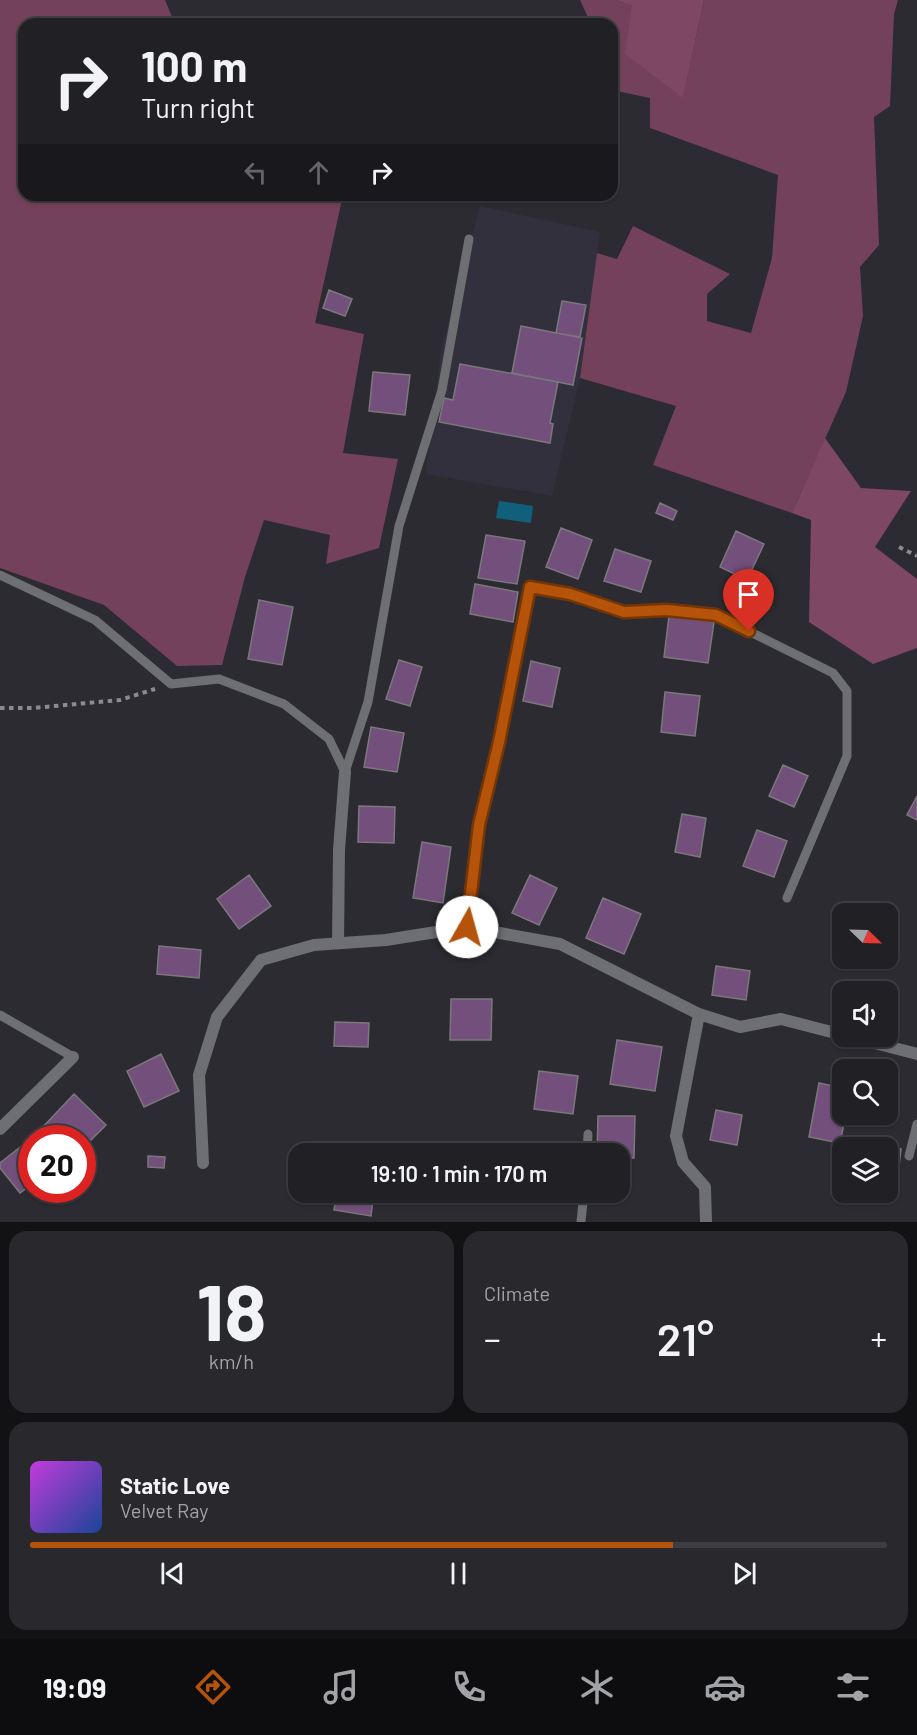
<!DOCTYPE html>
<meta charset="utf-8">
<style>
body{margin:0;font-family:Barlow,sans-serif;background:#28282d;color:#f1f3f6;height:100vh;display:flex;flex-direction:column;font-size:22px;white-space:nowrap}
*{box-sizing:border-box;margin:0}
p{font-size:20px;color:#a2a3a7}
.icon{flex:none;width:33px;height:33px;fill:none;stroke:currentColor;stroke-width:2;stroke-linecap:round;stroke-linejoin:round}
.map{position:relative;height:1222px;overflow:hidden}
.drawer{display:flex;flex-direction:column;gap:9px;padding:9px;background:#121214;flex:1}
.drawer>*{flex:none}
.top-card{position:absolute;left:18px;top:18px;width:600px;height:183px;border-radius:18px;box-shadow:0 2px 4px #0004,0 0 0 2px #3d3e42;background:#202025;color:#f1f3f6;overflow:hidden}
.needle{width:39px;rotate:113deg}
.buttons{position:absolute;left:832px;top:903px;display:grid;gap:12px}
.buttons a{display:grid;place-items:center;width:66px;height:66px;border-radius:12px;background:#202025;box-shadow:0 2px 4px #0004,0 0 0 2px #3d3e42;font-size:30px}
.speed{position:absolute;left:18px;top:1125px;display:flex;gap:12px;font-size:30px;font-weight:700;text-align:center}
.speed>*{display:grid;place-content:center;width:78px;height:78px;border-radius:50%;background:#202025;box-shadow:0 2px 4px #0004,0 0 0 2px #3d3e42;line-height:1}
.speed .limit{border:9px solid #d22;background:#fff;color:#111}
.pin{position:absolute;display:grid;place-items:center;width:51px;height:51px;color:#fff;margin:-62px -26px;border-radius:50% 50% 50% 0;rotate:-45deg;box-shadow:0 0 6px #0007}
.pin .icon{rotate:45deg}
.me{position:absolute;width:66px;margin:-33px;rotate:7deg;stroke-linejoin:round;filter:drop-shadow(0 0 4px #0008)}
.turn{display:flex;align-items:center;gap:21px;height:126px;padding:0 24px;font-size:27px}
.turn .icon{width:78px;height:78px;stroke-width:2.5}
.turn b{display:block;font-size:42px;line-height:51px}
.lanes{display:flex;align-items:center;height:57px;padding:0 24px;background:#0003;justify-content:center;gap:30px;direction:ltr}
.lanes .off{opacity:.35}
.big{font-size:45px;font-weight:600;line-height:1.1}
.drawer .tile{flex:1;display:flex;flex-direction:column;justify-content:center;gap:9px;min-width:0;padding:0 21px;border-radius:18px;background:#28282d}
.drawer .dial{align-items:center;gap:0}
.dial b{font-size:78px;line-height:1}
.song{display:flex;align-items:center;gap:18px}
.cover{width:72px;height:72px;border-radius:9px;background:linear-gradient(135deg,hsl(290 70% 55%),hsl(220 70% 35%))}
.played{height:6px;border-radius:3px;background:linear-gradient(90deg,#b45309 75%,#3d3e42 75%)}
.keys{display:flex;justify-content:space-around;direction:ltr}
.heat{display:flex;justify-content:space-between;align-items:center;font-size:33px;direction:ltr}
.drawer .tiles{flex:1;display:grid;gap:9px;grid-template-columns:1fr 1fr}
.tile:last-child{grid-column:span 2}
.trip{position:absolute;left:288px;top:1143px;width:342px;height:60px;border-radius:18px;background:#202025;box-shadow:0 2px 4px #0004,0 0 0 2px #3d3e42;font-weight:600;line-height:60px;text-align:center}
.dock{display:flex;height:96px;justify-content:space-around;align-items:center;background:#0d0d0f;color:#a2a3a7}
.dock .icon{width:42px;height:42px}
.dock .current{color:#b45309}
.dock b{font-size:27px;color:#f1f3f6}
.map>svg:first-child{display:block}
</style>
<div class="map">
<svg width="917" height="1222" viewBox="0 0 917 1222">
<rect width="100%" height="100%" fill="#2b2b31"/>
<!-- built -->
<path fill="#32303d" d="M480,206l120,26 -20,146 -28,118 -126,-22 15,-124z"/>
<!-- green -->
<path fill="#73425a" d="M0,0h165l10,24h-151v171h319l-28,128 49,11 -21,119 55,6 -19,89 -53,16 4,-29 -66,-15 -19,57 -23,88 -45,1 -73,-61 -104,-37z
M580,0h35l17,6 51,91 21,-97h194l-4,14 -4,92 -16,11 5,128 -19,22 3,49 -17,76 -54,121 -139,-48 23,-59 -96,-28 17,-125 20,6 16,-33 97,48 -23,20v27l44,12 21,-75 6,-83 -128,-47v-30l-38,-8v-66h-21z"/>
<!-- forest -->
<path fill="#7e4762" d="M615,0h89l-21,98 -58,-44 7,-48z
M825,438l36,50 50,3 -36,56 42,32v69l-44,16 -64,-42 2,-102 -19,-7z"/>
<!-- water -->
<path fill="#11607b" d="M499,501l34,5 -2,17 -35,-5z"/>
<!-- building -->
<path fill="#734f7c" stroke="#7c777d" stroke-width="1.5" d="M329,290l23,9 -7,17 -22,-8z
M562,301l24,4 -6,32 -24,-4z
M521,326l61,12 -9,47 -61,-12z
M460,364l98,18 -8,41 3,1 -3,19 -111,-21 5,-24 9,2z
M373,372l37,3 -5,40 -36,-4z
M660,503l17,8 -4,9 -17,-7z
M561,528l31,12 -14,39 -32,-12z
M736,531l28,13 -17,36 -27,-13z
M486,535l39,6 -8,43 -39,-6z
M615,549l36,12 -10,31 -37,-11z
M475,584l43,8 -5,30 -43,-8z
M259,600l34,7 -11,58 -34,-6z
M669,616l45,6 -6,41 -44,-6z
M399,660l23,7 -12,39 -24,-7z
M531,661l29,7 -8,39 -29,-6z
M665,692l35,4 -5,40 -34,-4z
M371,727l33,6 -7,39 -33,-5z
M783,765l25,11 -14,31 -25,-11z
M917,796v24l-10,-5z
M359,806l36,1 -1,36 -36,-1z
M682,814l24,4 -6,39 -25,-5z
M757,830l30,11 -13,36 -31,-11z
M422,842l29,5 -8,56 -30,-5z
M249,875l22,31 -32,23 -22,-30z
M530,875l27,13 -18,37 -27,-12z
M603,898l38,16 -17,40 -38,-16z
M159,946l42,4 -2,28 -42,-4z
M716,966l34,5 -4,29 -34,-5z
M451,999h41l-1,41h-41z
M335,1022l34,1 -1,24 -34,-1z
M617,1040l45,7 -7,44 -45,-7z
M161,1054l18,37 -35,16 -17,-36z
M539,1071l39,5 -5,38 -39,-5z
M819,1083l24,5v26h3l-6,29 -31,-6z
M74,1094l32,31 -24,24v-11h-31l-10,-9z
M716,1110l26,5 -5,30 -27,-5z
M598,1116h37l-1,42h-14v-4h-23z
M28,1141l4,4v39l-12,9 -20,-25v-5z
M879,1146l22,3 -2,17 -11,-1v-17z
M148,1156l17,1 -1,11 -16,-1z
M337,1192h37l-3,24 -37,-6z"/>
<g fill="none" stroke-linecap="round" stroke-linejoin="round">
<!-- path -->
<path stroke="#8c8b91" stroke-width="4" stroke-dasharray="4.5 4.5" stroke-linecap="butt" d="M899,547l18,9
M0,708h33l87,-8 35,-11"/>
<!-- service -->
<path stroke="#6d6f72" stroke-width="9" d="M0,575l95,45 76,64 48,-5 65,25 45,35 16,33
M345,772l23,-70 31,-176 43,-136 27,-151
M467,927l12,-102 20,-83 31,-155 40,7 54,18 43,-2 49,5 117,58 14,18v65l-60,142
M0,1015l73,42
M587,1154l1,-20
M909,1156l8,-32
M581,1222l3,-30"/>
<!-- minor -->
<path stroke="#6d6f72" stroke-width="12" d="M338,943l1,-93 6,-78
M699,1014l-23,122 7,26 22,25 1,35
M848,1036l69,18
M0,1129l73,-72
M203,1163l-4,-88 18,-58 44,-57 53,-15 72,-5 81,-13 93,17 139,70 41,13 41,-8 62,16"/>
</g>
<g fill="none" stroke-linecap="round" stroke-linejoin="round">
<!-- route casing -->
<g stroke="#753606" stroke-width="15">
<path id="route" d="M467,927l12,-102 20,-83 31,-155 40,7 54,18 43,-2 49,5 33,16"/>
</g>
<!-- route -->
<use href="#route" stroke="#b45309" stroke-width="10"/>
</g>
</svg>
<div class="buttons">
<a><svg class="needle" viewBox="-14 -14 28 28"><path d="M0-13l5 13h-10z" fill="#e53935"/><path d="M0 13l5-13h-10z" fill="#a2a3a7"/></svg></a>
<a><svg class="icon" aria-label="sound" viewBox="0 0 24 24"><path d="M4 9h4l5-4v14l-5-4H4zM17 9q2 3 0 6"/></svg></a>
<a><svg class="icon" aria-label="search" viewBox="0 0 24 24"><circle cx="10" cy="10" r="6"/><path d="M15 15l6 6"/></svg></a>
<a><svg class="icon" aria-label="layers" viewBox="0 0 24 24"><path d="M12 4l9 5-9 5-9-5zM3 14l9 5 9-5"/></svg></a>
</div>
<div class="speed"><div class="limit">20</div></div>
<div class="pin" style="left:749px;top:631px;background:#d93025"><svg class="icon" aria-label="arrive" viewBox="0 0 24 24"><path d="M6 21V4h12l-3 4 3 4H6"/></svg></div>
<svg class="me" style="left:467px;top:927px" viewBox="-20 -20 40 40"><circle r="19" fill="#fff"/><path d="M0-13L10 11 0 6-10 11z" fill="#b45309"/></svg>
<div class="trip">19:10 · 1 min · 170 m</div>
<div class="top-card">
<div class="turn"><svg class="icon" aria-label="right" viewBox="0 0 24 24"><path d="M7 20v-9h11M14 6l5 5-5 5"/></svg><div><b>100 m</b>Turn right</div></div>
<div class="lanes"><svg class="icon off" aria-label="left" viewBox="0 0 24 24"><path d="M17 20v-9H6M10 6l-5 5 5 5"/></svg><svg class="icon off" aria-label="ahead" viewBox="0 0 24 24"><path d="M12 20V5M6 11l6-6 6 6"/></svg><svg class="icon" aria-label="right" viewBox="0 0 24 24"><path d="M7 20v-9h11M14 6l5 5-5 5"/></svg></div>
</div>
</div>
<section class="drawer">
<div class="tiles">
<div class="tile dial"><b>18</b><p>km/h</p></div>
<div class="tile"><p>Climate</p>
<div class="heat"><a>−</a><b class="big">21°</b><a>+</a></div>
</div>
<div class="tile">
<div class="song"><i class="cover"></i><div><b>Static Love</b><p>Velvet Ray</p></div></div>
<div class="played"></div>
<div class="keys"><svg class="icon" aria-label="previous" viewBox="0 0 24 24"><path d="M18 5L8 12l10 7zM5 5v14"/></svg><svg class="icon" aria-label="pause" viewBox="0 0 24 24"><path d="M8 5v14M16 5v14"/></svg><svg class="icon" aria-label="next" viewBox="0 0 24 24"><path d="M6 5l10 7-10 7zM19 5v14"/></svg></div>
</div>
</div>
</section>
<nav class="dock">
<b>19:09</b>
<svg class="icon current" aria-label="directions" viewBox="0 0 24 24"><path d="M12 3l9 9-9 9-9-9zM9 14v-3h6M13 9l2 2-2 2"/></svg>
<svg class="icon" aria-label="music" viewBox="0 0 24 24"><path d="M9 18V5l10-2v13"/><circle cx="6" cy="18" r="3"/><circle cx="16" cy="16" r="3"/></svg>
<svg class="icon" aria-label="phone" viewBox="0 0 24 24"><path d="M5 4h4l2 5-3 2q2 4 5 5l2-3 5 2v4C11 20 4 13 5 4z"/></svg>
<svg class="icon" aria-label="climate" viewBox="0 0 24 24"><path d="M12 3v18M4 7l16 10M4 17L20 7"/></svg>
<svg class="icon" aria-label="car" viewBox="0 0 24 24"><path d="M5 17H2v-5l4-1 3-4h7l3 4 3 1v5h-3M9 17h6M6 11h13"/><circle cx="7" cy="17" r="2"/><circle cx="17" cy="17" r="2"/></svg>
<svg class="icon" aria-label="filters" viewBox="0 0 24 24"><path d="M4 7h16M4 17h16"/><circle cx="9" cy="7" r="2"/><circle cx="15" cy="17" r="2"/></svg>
</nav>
